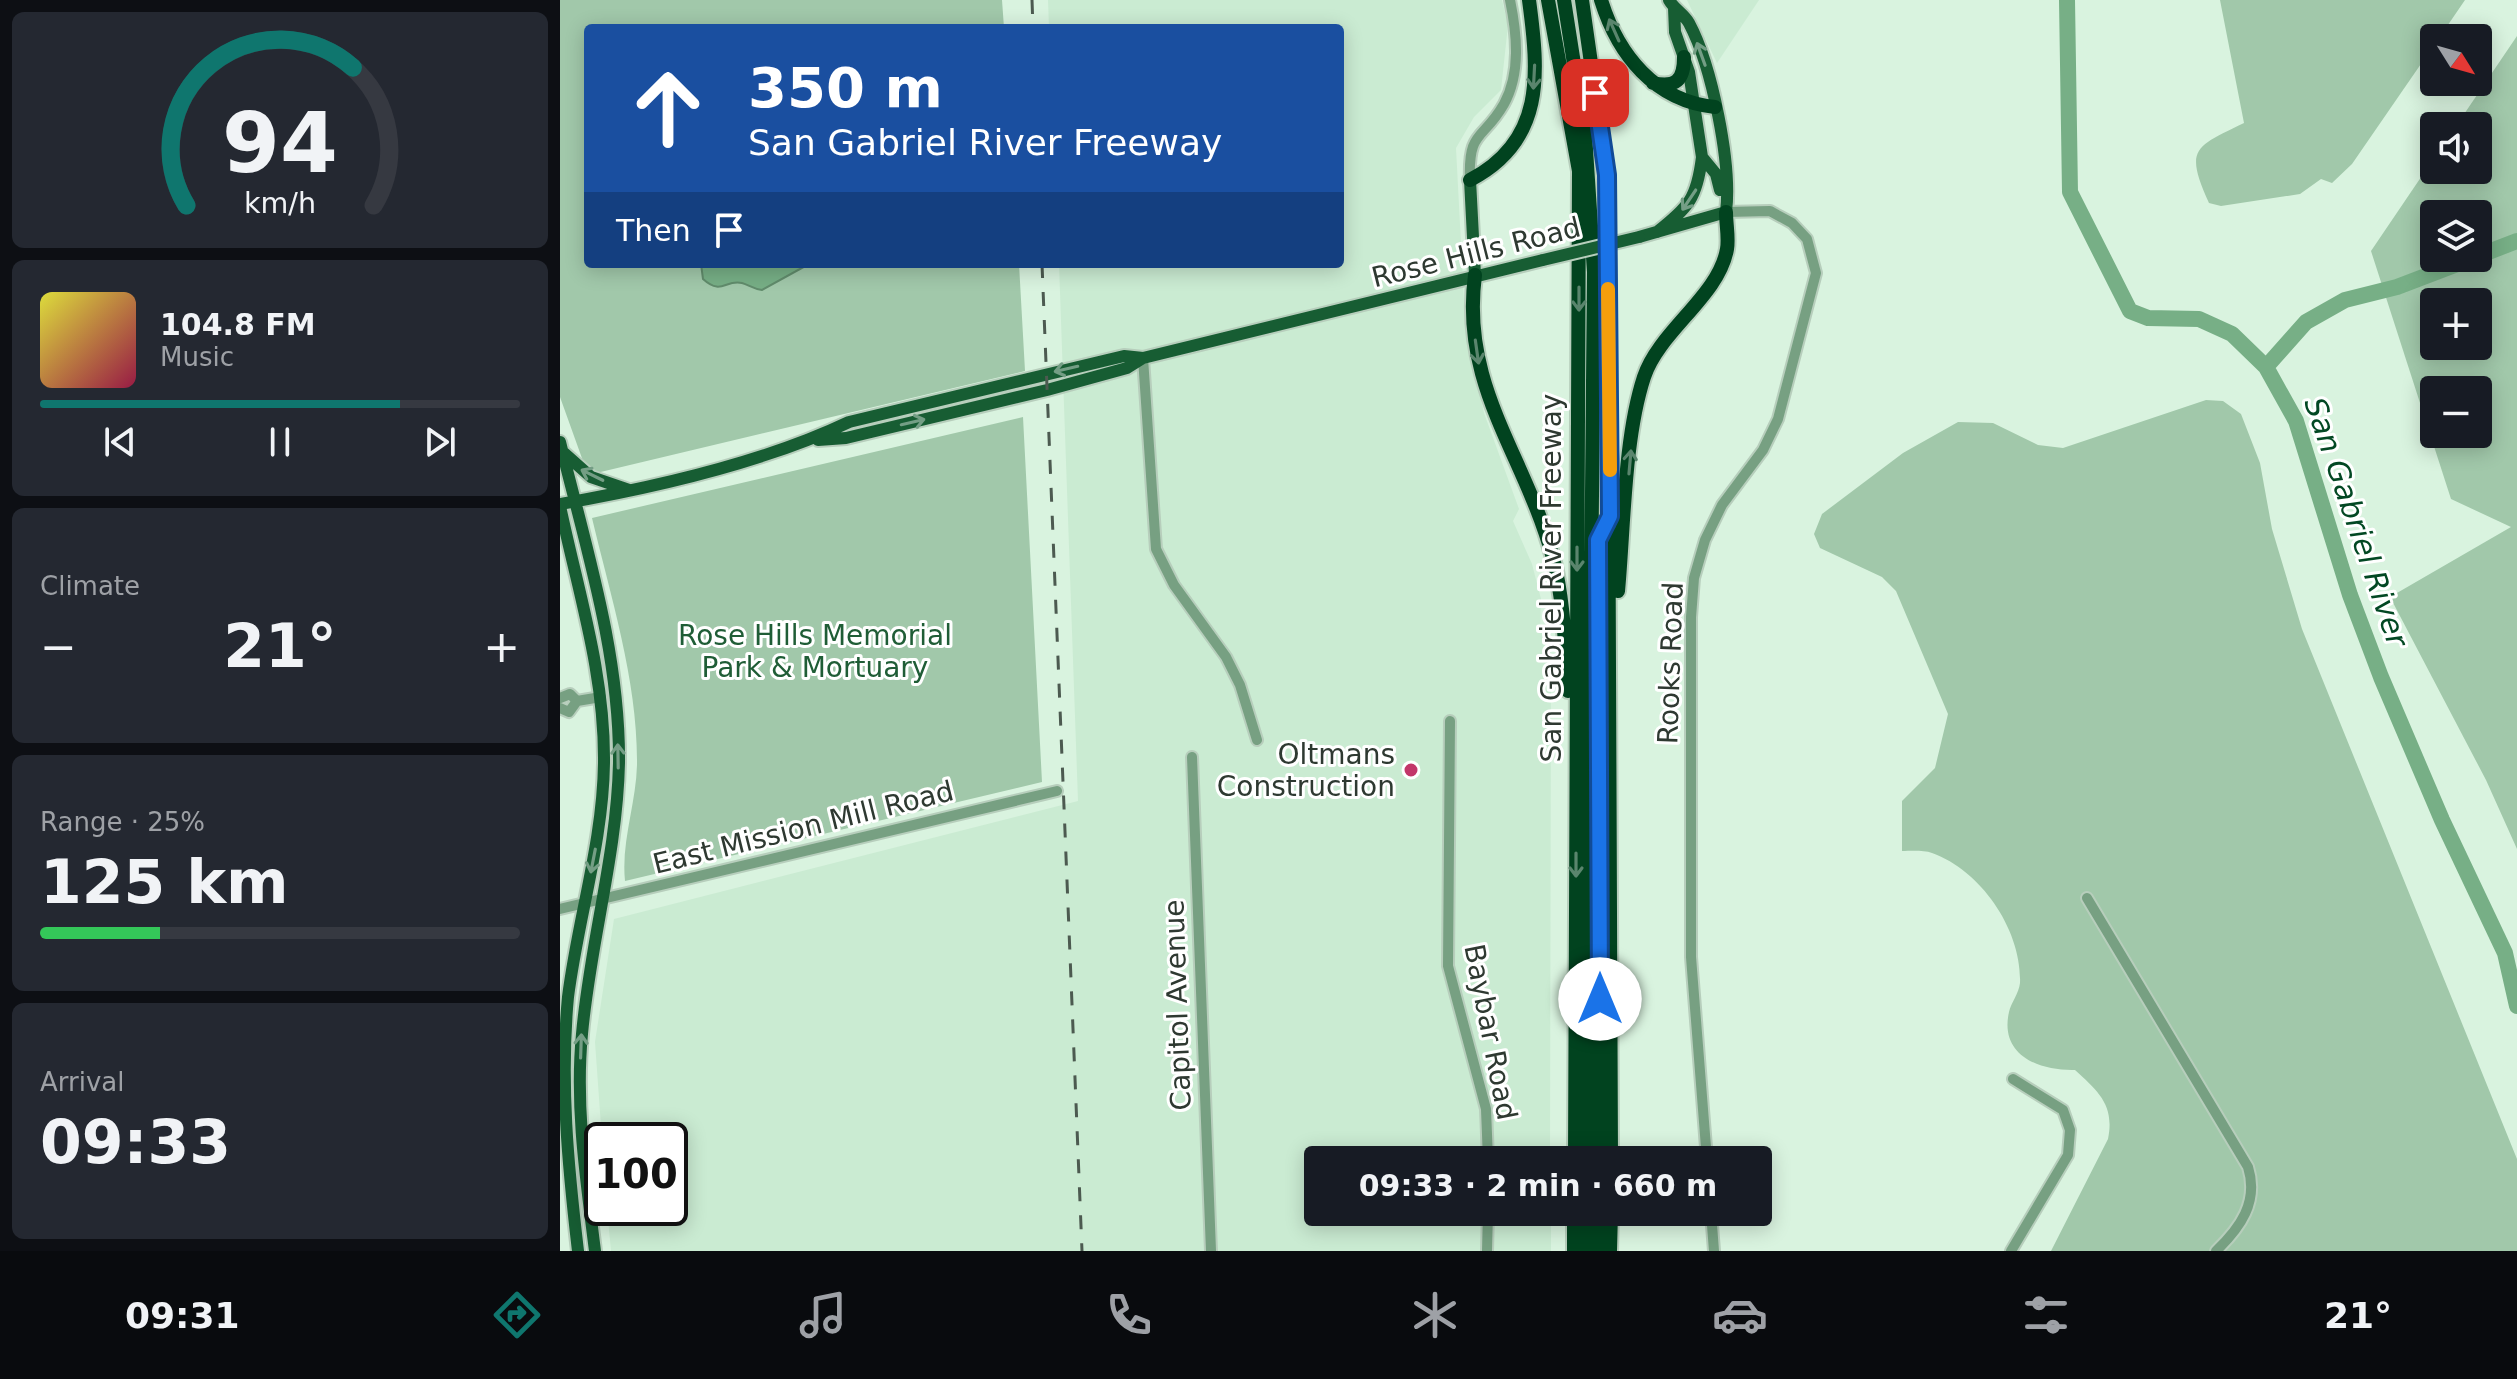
<!DOCTYPE html>
<meta charset="utf-8">
<style>
body{margin:0;font-family:"DejaVu Sans",sans-serif;background:#242831;color:#f1f3f6;height:100vh;display:flex;flex-direction:column;font-size:30px;white-space:nowrap}
*{box-sizing:border-box;margin:0}
p{font-size:26px;color:#9ea1a6}
.icon{flex:none;width:44px;height:44px;fill:none;stroke:currentColor;stroke-width:2;stroke-linecap:round;stroke-linejoin:round}
.map{position:relative;flex:1;overflow:hidden}
.side{display:flex;flex-direction:column;gap:12px;padding:12px;background:#0d0f14;width:560px}
.side>*{flex:none}
.banner{position:absolute;left:24px;top:24px;width:760px;height:244px;border-radius:8px;box-shadow:0 4px 20px #0003;background:#1a4fa0;color:#fff;overflow:hidden}
.needle{width:52px;rotate:127deg}
.buttons{position:absolute;left:1860px;top:24px;display:grid;gap:16px}
.buttons a{display:grid;place-items:center;width:72px;height:72px;border-radius:8px;background:#171b24;box-shadow:0 4px 20px #0003;font-size:40px}
.speed{position:absolute;left:24px;top:1122px;display:flex;gap:16px;font-size:40px;font-weight:700;text-align:center}
.speed>*{display:grid;place-content:center;width:104px;height:104px;border-radius:50%;background:#171b24;box-shadow:0 4px 20px #0003;line-height:1}
.speed .limit{border:4px solid #111;border-radius:12px;background:#fff;color:#111}
.pin{position:absolute;display:grid;place-items:center;width:68px;height:68px;color:#fff;margin:-34px;border-radius:16px;box-shadow:0 4px 12px #0006}
.me{position:absolute;width:88px;margin:-44px;rotate:0deg;stroke-linejoin:round;filter:drop-shadow(0 0 6px #0008)}
.turn{display:flex;align-items:center;gap:28px;height:168px;padding:0 32px;font-size:36px}
.turn .icon{width:104px;height:104px;stroke-width:2.5}
.turn b{display:block;font-size:56px;line-height:68px}
.then{display:flex;align-items:center;height:76px;padding:0 32px;background:#0003;gap:16px;font-size:30px}
.big{font-size:60px;font-weight:700;line-height:1.1}
.side .widget{flex:1;display:flex;flex-direction:column;justify-content:center;gap:12px;min-width:0;padding:0 28px;border-radius:12px;background:#242831}
.side .dial{align-items:center;gap:0}
.dial svg{height:208px;overflow:visible;fill:none;stroke:#363941;stroke-width:7;stroke-linecap:round;text-anchor:middle}
.dial text{fill:#f1f3f6;stroke:none}
.song{display:flex;align-items:center;gap:24px}
.cover{width:96px;height:96px;border-radius:12px;background:linear-gradient(135deg,hsl(60 70% 55%),hsl(340 70% 35%))}
.played{height:8px;border-radius:4px;background:linear-gradient(90deg,#0f766e 75%,#363941 75%)}
.keys{display:flex;justify-content:space-around;direction:ltr}
.heat{display:flex;justify-content:space-between;align-items:center;font-size:44px;direction:ltr}
.charge{height:12px;border-radius:6px;background:linear-gradient(90deg,#34c759 25%,#363941 0)}
.trip{position:absolute;left:744px;top:1146px;width:468px;height:80px;border-radius:8px;background:#171b24;box-shadow:0 4px 20px #0003;font-weight:700;line-height:80px;text-align:center}
.tab-bar{display:flex;height:128px;justify-content:space-around;align-items:center;background:#090b0e;color:#9ea1a6}
.tab-bar .icon{width:56px;height:56px}
.tab-bar .on{color:#0f766e}
.tab-bar b{font-size:36px;color:#f1f3f6}
main{display:flex;flex:1;min-height:0}
.map>svg:first-child{display:block}
</style>
<main>
<section class="side">
<div class="widget dial"><svg viewBox="0 0 100 80">
<path d="M14 69A42 42 0 1 1 86 69"/>
<path d="M14 69A42 42 0 0 1 78 16" stroke="#0f766e"/>
<text x="50" y="56" font-size="32" font-weight="700">94</text>
<text x="50" y="72" font-size="11">km/h</text>
</svg></div>
<div class="widget">
<div class="song"><i class="cover"></i><div><b>104.8 FM</b><p>Music</p></div></div>
<div class="played"></div>
<div class="keys"><svg class="icon" aria-label="previous" viewBox="0 0 24 24"><path d="M18 5L8 12l10 7zM5 5v14"/></svg><svg class="icon" aria-label="pause" viewBox="0 0 24 24"><path d="M8 5v14M16 5v14"/></svg><svg class="icon" aria-label="next" viewBox="0 0 24 24"><path d="M6 5l10 7-10 7zM19 5v14"/></svg></div>
</div>
<div class="widget"><p>Climate</p>
<div class="heat"><a>−</a><b class="big">21°</b><a>+</a></div>
</div>
<div class="widget"><p>Range · 25%</p><b class="big">125 km</b><div class="charge"></div></div>
<div class="widget"><p>Arrival</p><b class="big">09:33</b></div>
</section>
<div class="map">
<svg width="1957" height="1251" viewBox="0 0 1957 1251">
<rect width="100%" height="100%" fill="#d9f3df"/>
<!-- built -->
<path fill="#caebd2" d="M488,0h454l6,25 -7,65 -27,27 -18,31 9,172 19,93 35,96 -6,12 19,43 9,35 -1,29 11,20 -1,512h-232v52h233v39h-940l-4,-43h63v-68h-68l-7,-98 19,-123 464,-118 -19,-537h281v-236h-291z
M1127,0h72l-42,63z"/>
<!-- green -->
<path fill="#a1c8aa" fill-rule="evenodd" d="M0,0h442l2,28h-416v236h431l6,107 -437,104 -28,-78z
M1660,0h245l-26,38h-5v7l-82,119 -20,19 -11,-4 -21,15 -79,12 -12,-3c-25,-55 -14,-56 35,-80z
M1957,36v813l-31,-69 -96,-183 121,-70 -60,-28 -80,-248 63,-93v12h44v-44h-22zM1918,214v44h-44v-44zM1918,302v44h-44v-44zM1918,390v44h-44v-44z
M1646,400l17,1 18,13 19,49 12,66 30,100 215,530v92h-466l57,-112c7,-34 -10,-48 -33,-69 -35,1 -76,-14 -66,-58 2,-9 10,-19 11,-29 2,-52 -38,-112 -88,-130 -8,-3 -21,-2 -30,-2v-50l33,-33 13,-54 -52,-123 -14,-14 -62,-29 -6,-14 8,-20 81,-61 55,-31 35,1 45,22 25,3z
M463,417l19,365 -417,99c-4,-39 11,-77 12,-116 1,-83 -26,-167 -45,-247z"/>
<!-- water -->
<path fill="#77af86" stroke="#618c6c" stroke-width="2" d="M141,264h108l-47,26c-9,-1 -13,-5 -20,-7 -17,-4 -20,13 -39,-4z"/>
<g fill="none" stroke-linecap="round" stroke-linejoin="round">
<!-- river -->
<path stroke="#77af86" stroke-width="16" d="M1507,0l3,192 60,119 18,7 51,1 33,15 34,33 30,54 54,174 31,82 61,143 63,133 12,53
M1918,256l39,-15
M1706,367l40,-45 39,-22 52,-13 76,-29"/>
<!-- minor casing -->
<g stroke="#b7cebc" stroke-width="14">
<path id="minor" d="M910,180c-2,-51 13,-39 34,-76 17,-31 13,-70 6,-104
M583,358l13,191 18,36 52,72 14,28 17,55
M0,698l10,-4 7,7
M0,708l9,4 8,-11 24,-4
M890,721l-2,245 38,143 2,51
M632,757l19,494
M1527,898l161,269c11,35 -8,61 -32,84
M0,909l497,-118
M1147,1160l-16,-203v-340l3,-39 11,-38 17,-35 41,-55 15,-31 38,-146 -9,-34 -15,-16 -22,-12 -44,1
M1151,1212l3,39
M927,1251l1,-39
M1451,1251l57,-96 2,-25 -7,-20 -50,-31"/>
</g>
<!-- major casing -->
<g stroke="#b7cebc" stroke-width="16">
<path id="major" d="M1109,0c5,9 15,14 20,23 23,43 43,142 37,189
M1114,8l1,24 14,40 13,85 14,17 4,16
M910,180l5,95
M1097,232c32,-25 40,-34 45,-75
M1079,237l87,-25
M258,440l28,-2 201,-48 80,-22 16,-10
M0,442c26,106 60,212 59,321 -2,91 -29,180 -37,271 -7,72 4,145 13,217
M4,453l27,24 38,13
M0,504c92,-16 205,-42 289,-82l275,-66 19,2 400,-98
M0,506c18,86 45,167 44,257 -1,79 -26,155 -36,234 -8,85 0,169 10,254"/>
</g>
<!-- highway casing -->
<g stroke="#b7cebc" stroke-width="18">
<path id="highway" d="M988,0l31,171 -4,989
M1004,0l21,134 9,138 -8,888
M1022,0l25,175 4,985
M1041,0c17,55 54,101 114,107
M1093,83c23,5 31,-3 31,-26
M910,180c75,-39 69,-106 59,-180
M915,275c-15,112 51,181 78,283 11,42 12,89 15,133
M1058,591c6,-65 6,-153 26,-214 15,-46 75,-81 83,-128 2,-11 -1,-25 -1,-37
M1039,886v274
M1014,1251v-39
M1026,1251l1,-39
M1038,1251v-39
M1050,1251l1,-39"/>
</g>
<!-- minor -->
<use href="#minor" stroke="#77a082" stroke-width="10"/>
<!-- major -->
<use href="#major" stroke="#175d33" stroke-width="12"/>
<!-- highway -->
<use href="#highway" stroke="#01431f" stroke-width="14"/>
<!-- rail -->
<path stroke="#4c5a50" stroke-width="3" stroke-dasharray="14 14" stroke-linecap="butt" d="M472,0l1,28
M482,264l40,987"/>
<!-- major-bridge casing -->
<g stroke="#b7cebc" stroke-width="16" stroke-linecap="butt">
<path id="major-bridge" d="M983,260l96,-23"/>
</g>
<!-- major-bridge -->
<use href="#major-bridge" stroke="#175d33" stroke-width="12"/>
</g>
<!-- one-way arrows -->
<defs><path id="oneway-shaft" d="M-6 0H5M1.5-3L5.5 0L1.5 3" fill="none" stroke-width="1.6" stroke-linecap="round" stroke-linejoin="round" transform="scale(2)"/></defs>
<g stroke="#5a856d">
<use href="#oneway-shaft" transform="translate(1054 30) rotate(-114)"/>
<use href="#oneway-shaft" transform="translate(974 77) rotate(93)"/>
<use href="#oneway-shaft" transform="translate(1019 299) rotate(90)"/>
<use href="#oneway-shaft" transform="translate(917 352) rotate(82)"/>
<use href="#oneway-shaft" transform="translate(1070 462) rotate(-85)"/>
<use href="#oneway-shaft" transform="translate(1017 559) rotate(90)"/>
<use href="#oneway-shaft" transform="translate(1016 865) rotate(90)"/>
</g>
<g stroke="#749e85">
<use href="#oneway-shaft" transform="translate(1141 54) rotate(-110)"/>
<use href="#oneway-shaft" transform="translate(1129 200) rotate(124)"/>
<use href="#oneway-shaft" transform="translate(506 369) rotate(167)"/>
<use href="#oneway-shaft" transform="translate(353 422) rotate(-13)"/>
<use href="#oneway-shaft" transform="translate(32 475) rotate(-154)"/>
<use href="#oneway-shaft" transform="translate(58 756) rotate(-91)"/>
<use href="#oneway-shaft" transform="translate(33 861) rotate(101)"/>
<use href="#oneway-shaft" transform="translate(21 1046) rotate(-88)"/>
</g>
<g fill="none" stroke-linecap="round" stroke-linejoin="round">
<!-- route casing -->
<g stroke="#114b97" stroke-width="20">
<path id="route" d="M1035,93l12,82 3,341 -12,24 2,459"/>
</g>
<!-- route -->
<use href="#route" stroke="#1a73e8" stroke-width="14"/>
<!-- slow -->
<path stroke="#f59e0b" stroke-width="14" d="M1048,289l2,181"/>
</g>
<!-- markers -->
<circle fill="#c2366a" stroke="#fff" stroke-width="3" cx="851" cy="770" r="8"/>
<g text-anchor="middle" stroke-width="6" stroke-linejoin="round" paint-order="stroke">
<!-- street labels -->
<g font-size="28" fill="#2e3931" stroke="#fff">
<text transform="translate(916 252) rotate(-14)" y="10">Rose Hills Road</text>
<text transform="translate(991 578) rotate(-90)" y="10">San Gabriel River Freeway</text>
<text transform="translate(1110 663) rotate(-88)" y="10">Rooks Road</text>
<text transform="translate(243 827) rotate(-14)" y="10">East Mission Mill Road</text>
<text transform="translate(617 1005) rotate(-92)" y="10">Capitol Avenue</text>
<text transform="translate(931 1032) rotate(79)" y="10">Baybar Road</text>
</g>
<!-- park labels -->
<g font-size="28" fill="#1f5d36" stroke="#fff">
<text x="255" y="645">Rose Hills Memorial<tspan x="255" dy="32">Park &amp; Mortuary</tspan></text>
</g>
<!-- poi labels -->
<g font-size="28" fill="#2e3931" stroke="#fff" text-anchor="end">
<text x="835" y="764">Oltmans<tspan x="835" dy="32">Construction</tspan></text>
</g>
<!-- water labels -->
<g font-size="30" font-style="italic" fill="#024823" stroke="#fff">
<text transform="translate(1796 522) rotate(71)" y="10">San Gabriel River</text>
</g>
</g>
</svg>
<div class="buttons">
<a><svg class="needle" viewBox="-14 -14 28 28"><path d="M0-13l5 13h-10z" fill="#e53935"/><path d="M0 13l5-13h-10z" fill="#9ea1a6"/></svg></a>
<a><svg class="icon" aria-label="sound" viewBox="0 0 24 24"><path d="M4 9h4l5-4v14l-5-4H4zM17 9q2 3 0 6"/></svg></a>
<a><svg class="icon" aria-label="layers" viewBox="0 0 24 24"><path d="M12 4l9 5-9 5-9-5zM3 14l9 5 9-5"/></svg></a>
<a>+</a>
<a>−</a>
</div>
<div class="speed"><div class="limit">100</div></div>
<div class="pin" style="left:1035px;top:93px;background:#d93025"><svg class="icon" aria-label="arrive" viewBox="0 0 24 24"><path d="M6 21V4h12l-3 4 3 4H6"/></svg></div>
<svg class="me" style="left:1040px;top:999px" viewBox="-20 -20 40 40"><circle r="19" fill="#fff"/><path d="M0-13L10 11 0 6-10 11z" fill="#1a73e8"/></svg>
<div class="trip">09:33 · 2 min · 660 m</div>
<div class="banner">
<div class="turn"><svg class="icon" aria-label="ahead" viewBox="0 0 24 24"><path d="M12 20V5M6 11l6-6 6 6"/></svg><div><b>350 m</b>San Gabriel River Freeway</div></div>
<div class="then">Then<svg class="icon" aria-label="arrive" viewBox="0 0 24 24"><path d="M6 21V4h12l-3 4 3 4H6"/></svg></div>
</div>
</div>
</main>
<nav class="tab-bar">
<b>09:31</b>
<svg class="icon on" aria-label="directions" viewBox="0 0 24 24"><path d="M12 3l9 9-9 9-9-9zM9 14v-3h6M13 9l2 2-2 2"/></svg>
<svg class="icon" aria-label="music" viewBox="0 0 24 24"><path d="M9 18V5l10-2v13"/><circle cx="6" cy="18" r="3"/><circle cx="16" cy="16" r="3"/></svg>
<svg class="icon" aria-label="phone" viewBox="0 0 24 24"><path d="M5 4h4l2 5-3 2q2 4 5 5l2-3 5 2v4C11 20 4 13 5 4z"/></svg>
<svg class="icon" aria-label="climate" viewBox="0 0 24 24"><path d="M12 3v18M4 7l16 10M4 17L20 7"/></svg>
<svg class="icon" aria-label="car" viewBox="0 0 24 24"><path d="M5 17H2v-5l4-1 3-4h7l3 4 3 1v5h-3M9 17h6M6 11h13"/><circle cx="7" cy="17" r="2"/><circle cx="17" cy="17" r="2"/></svg>
<svg class="icon" aria-label="filters" viewBox="0 0 24 24"><path d="M4 7h16M4 17h16"/><circle cx="9" cy="7" r="2"/><circle cx="15" cy="17" r="2"/></svg>
<b>21°</b>
</nav>
